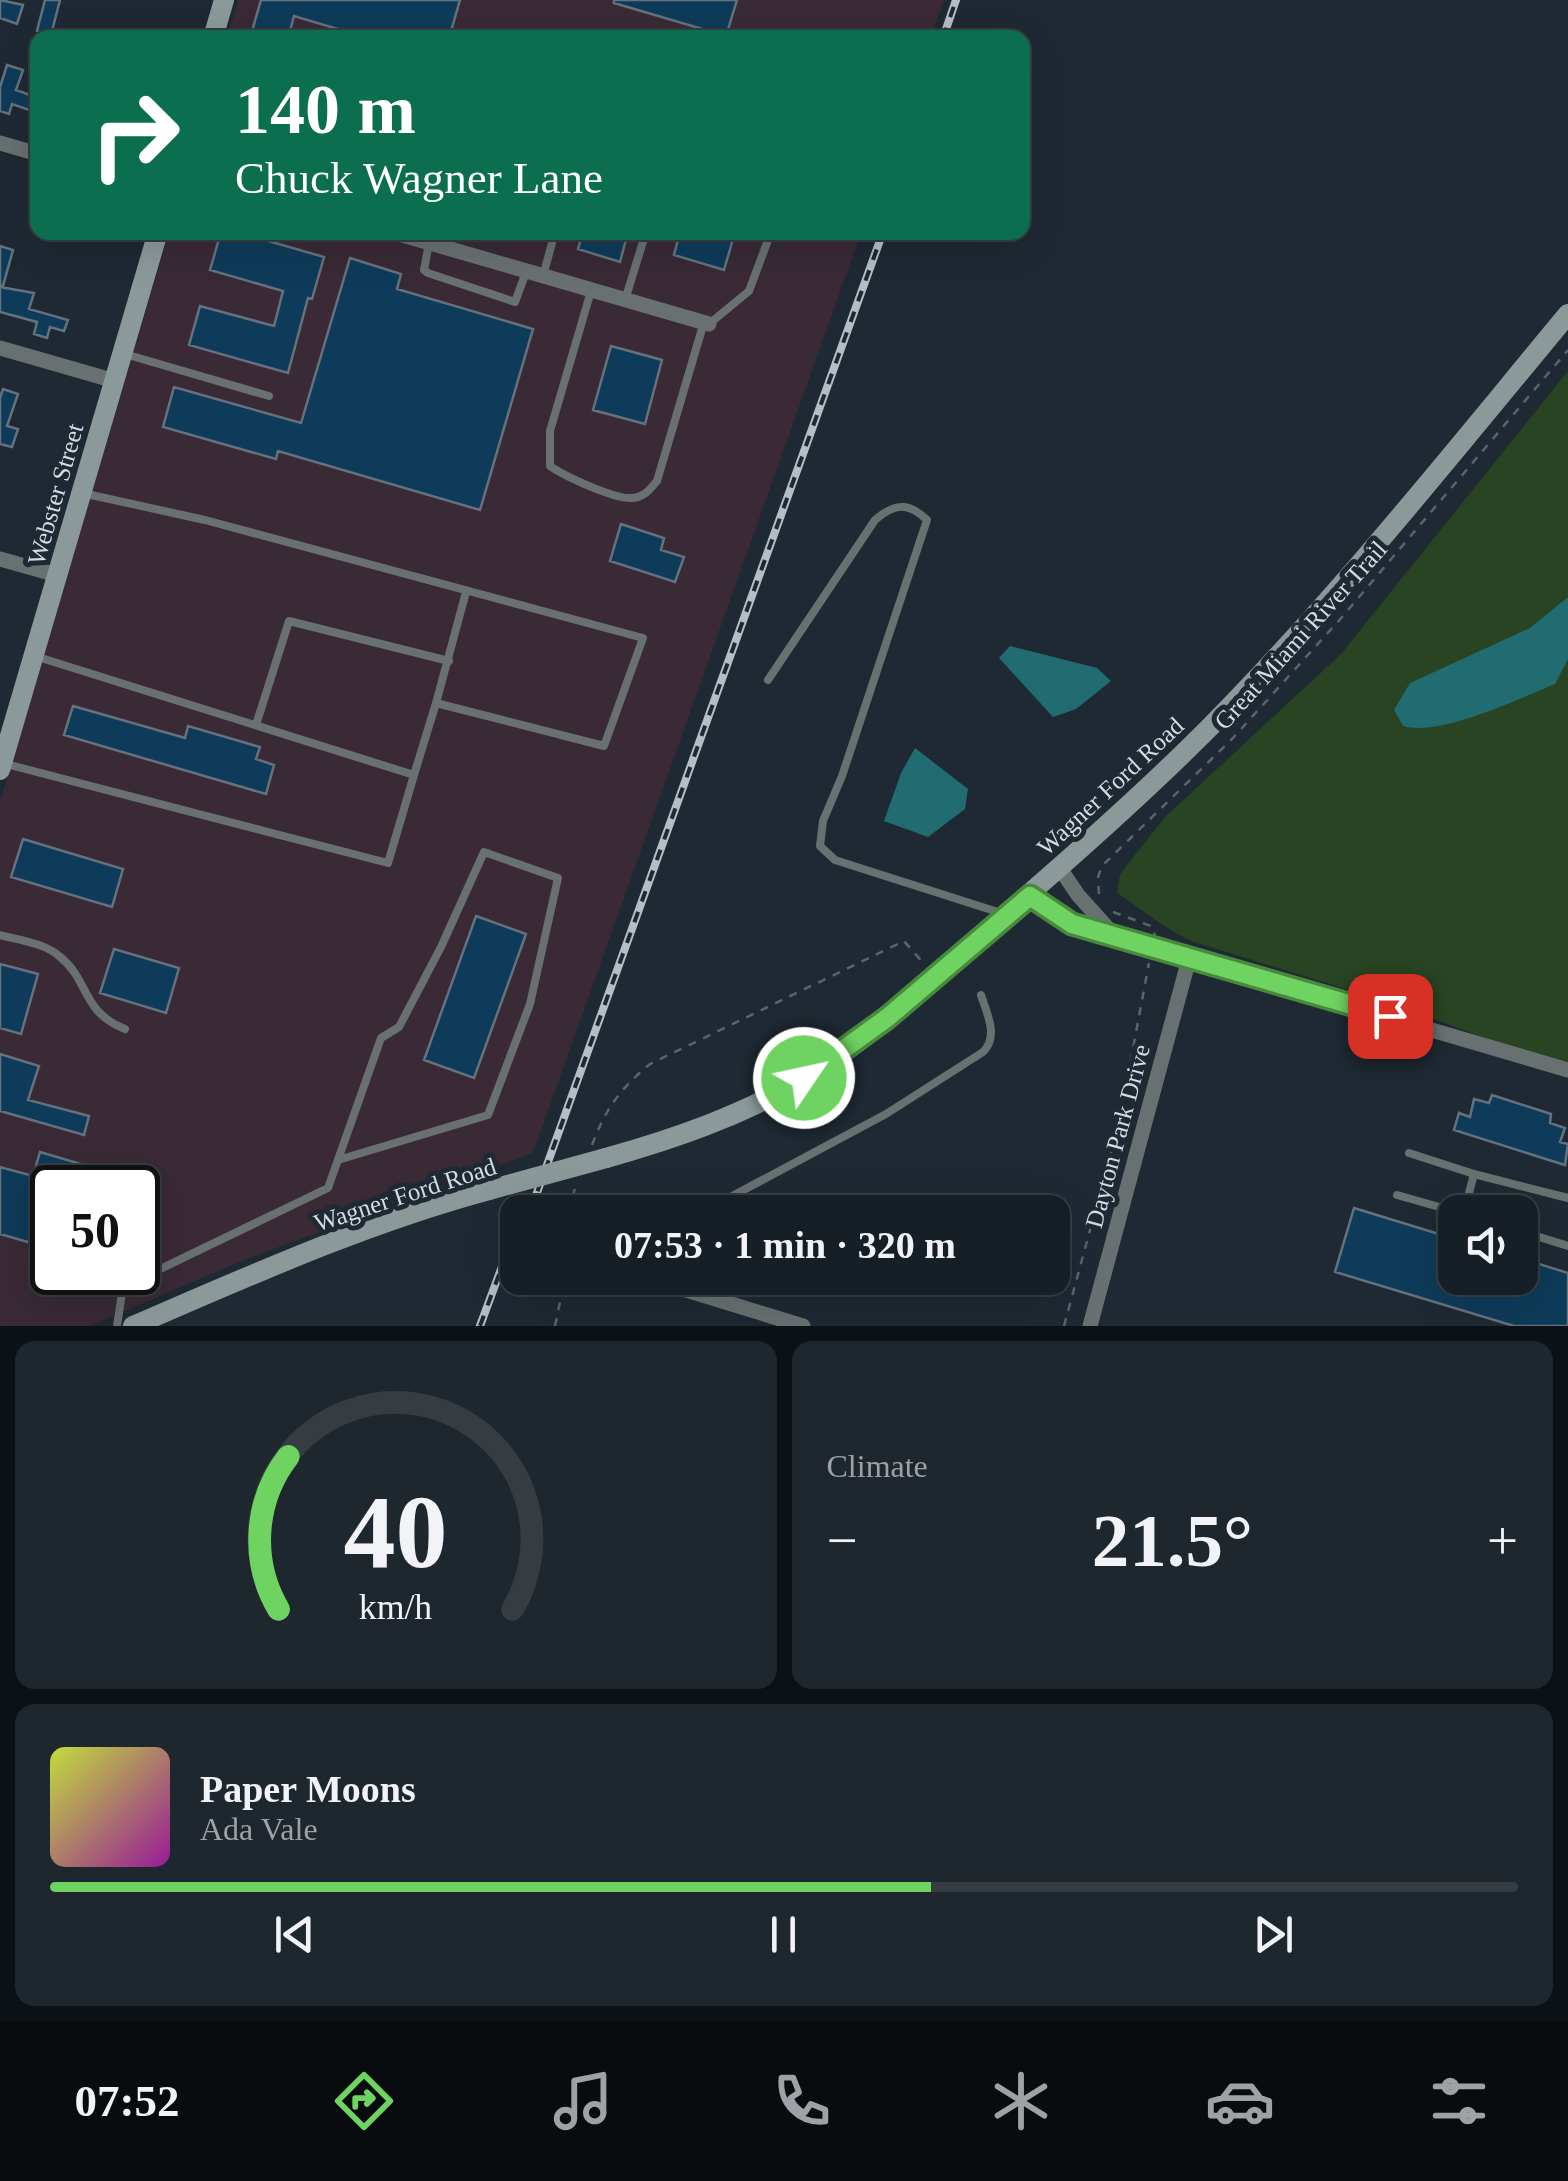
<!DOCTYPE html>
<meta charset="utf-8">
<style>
body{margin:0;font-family:"Times New Roman",serif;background:#1f272e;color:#f1f3f6;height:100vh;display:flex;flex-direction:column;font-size:38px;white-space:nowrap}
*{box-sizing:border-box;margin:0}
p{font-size:32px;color:#9ea2a7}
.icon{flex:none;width:55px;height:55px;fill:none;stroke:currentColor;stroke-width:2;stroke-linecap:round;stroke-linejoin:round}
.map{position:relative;height:1326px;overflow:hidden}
.sheet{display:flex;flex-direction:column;gap:15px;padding:15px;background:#0c1115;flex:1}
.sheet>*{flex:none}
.banner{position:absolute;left:30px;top:30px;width:1000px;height:210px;border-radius:20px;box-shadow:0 10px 40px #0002,0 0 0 2px #353d43;background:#0b6e4f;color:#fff;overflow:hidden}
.controls{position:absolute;left:1438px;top:1195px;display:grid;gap:20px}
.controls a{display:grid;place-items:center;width:100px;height:100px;border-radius:20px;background:#161f26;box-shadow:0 10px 40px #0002,0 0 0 2px #353d43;font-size:50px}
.speed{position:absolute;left:30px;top:1165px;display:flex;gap:20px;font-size:50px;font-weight:700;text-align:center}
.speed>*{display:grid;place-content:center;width:130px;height:130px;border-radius:50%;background:#161f26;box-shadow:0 10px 40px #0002,0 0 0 2px #353d43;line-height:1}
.speed .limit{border:5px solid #111;border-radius:15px;background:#fff;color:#111}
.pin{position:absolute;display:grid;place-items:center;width:85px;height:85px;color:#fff;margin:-42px;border-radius:20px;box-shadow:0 5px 15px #0006}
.me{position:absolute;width:110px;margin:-55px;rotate:56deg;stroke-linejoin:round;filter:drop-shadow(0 0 8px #0008)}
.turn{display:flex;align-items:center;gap:35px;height:210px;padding:0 40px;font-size:45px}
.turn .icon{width:130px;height:130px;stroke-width:2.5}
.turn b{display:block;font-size:70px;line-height:85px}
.big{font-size:75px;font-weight:700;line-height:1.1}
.sheet .widget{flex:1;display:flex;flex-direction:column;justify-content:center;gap:15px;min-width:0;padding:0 35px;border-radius:20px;background:#1f272e}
.sheet .dial{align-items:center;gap:0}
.dial svg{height:260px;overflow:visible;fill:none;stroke:#353d43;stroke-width:7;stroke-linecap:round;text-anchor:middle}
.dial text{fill:#f1f3f6;stroke:none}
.song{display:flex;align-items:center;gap:30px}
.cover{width:120px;height:120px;border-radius:15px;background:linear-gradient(135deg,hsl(70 70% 55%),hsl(300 70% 35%))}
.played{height:10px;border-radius:5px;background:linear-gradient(90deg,#6ed360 60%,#353d43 60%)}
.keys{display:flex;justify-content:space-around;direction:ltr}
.heat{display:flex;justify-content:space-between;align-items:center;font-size:55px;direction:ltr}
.sheet .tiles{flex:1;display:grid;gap:15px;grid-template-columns:1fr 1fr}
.widget:last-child{grid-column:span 2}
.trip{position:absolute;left:500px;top:1195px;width:570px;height:100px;border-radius:20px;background:#161f26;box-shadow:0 10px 40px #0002,0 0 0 2px #353d43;font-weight:700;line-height:100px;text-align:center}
.tabs{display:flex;height:160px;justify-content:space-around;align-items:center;background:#090c0f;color:#9ea2a7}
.tabs .icon{width:70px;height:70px}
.tabs .active{color:#6ed360}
.tabs b{font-size:45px;color:#f1f3f6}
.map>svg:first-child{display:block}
</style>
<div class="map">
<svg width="1568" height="1326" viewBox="0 0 1568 1326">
<rect width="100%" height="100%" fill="#1e2933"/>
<!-- industrial -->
<path fill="#392a35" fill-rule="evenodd" d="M238,0h706l-13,37 -704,1z
M169,233h692l-328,920 -289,107 -154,66h-90v-524zM52,1188h86v84h-86z"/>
<!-- green -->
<path fill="#284422" d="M1568,371v698l-177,-66 -197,-61c-28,-12 -51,-32 -77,-49l3,-19 45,-57 176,-163z"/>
<!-- water -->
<path fill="#206c70" d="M1568,597v62l-13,25c-37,15 -115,53 -152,42l-9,-16 16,-27 120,-55z
M1010,646l87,22 14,13 -35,28 -23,8 -54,-59z
M915,748l53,41 -3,20 -37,28 -44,-16 17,-48z"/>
<!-- building -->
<path fill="#0e3b59" stroke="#65727d" stroke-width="2.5" d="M0,0l23,5 -6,19 -17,-6z
M45,0h15l-9,35 -14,-4z
M261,0h199l-11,38h-81l-74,-22 -6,22h-38z
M614,0h123l-11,36 -112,-33z
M7,65l16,5 -7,20 22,8v15l-26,-9 -3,10 -9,-3v-24z
M221,232h16l87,25 -12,42 -4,-1 -20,75 -99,-28 11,-39 74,20 9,-35 -73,-21z
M583,232h45l-8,30 -42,-13z
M680,232h55l-11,38 -50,-15z
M0,246l13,4 -10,36 -3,-1z
M350,258l51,16 -4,15 136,40 -53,181 -202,-59 -2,8 -113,-32 11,-40 127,36z
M0,287l34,6 -5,16 39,11 -4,11 -14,-4 -3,11 -13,-4 3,-12 -37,-10z
M611,346l51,14 -17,64 -52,-14z
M3,389l15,5 -11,32 11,3 -6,18 -12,-3v-46z
M621,524l43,14 -3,12 23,7 -9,25 -65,-21z
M73,706l112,32 3,-12 72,21 -4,12 18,6 -8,29 -202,-59z
M23,839l100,30 -11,38 -101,-30z
M476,916l50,18 -52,144 -50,-18z
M114,949l65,19 -13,45 -66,-20z
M0,964l38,10 -17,60 -21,-6z
M0,1054l39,12 -11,34 61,16 -5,19 -84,-24z
M1492,1095l59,19 -1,9 15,5 -5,14 8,2 -3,21 -111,-35 5,-17 11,4 4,-18 15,4z
M40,1152l85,25 -3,11h-70v61l-52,-15v-67l33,9z
M1354,1208l101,31v39h65v-20l48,15v53h-54l-179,-54z"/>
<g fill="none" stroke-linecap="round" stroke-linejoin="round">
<!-- path -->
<path stroke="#5a646d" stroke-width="2.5" stroke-dasharray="8 8" stroke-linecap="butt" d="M1099,894l-1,-17 4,-11 131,-128 110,-122 225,-266
M1113,912l38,14 4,9
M592,1145c14,-37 28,-56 58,-81l254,-123 21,24
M568,1212l8,-27
M555,1326l10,-48
M1064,1326l55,-203 30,-160"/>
<!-- lane -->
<path stroke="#687071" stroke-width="8" d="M429,243l-5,27 4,3 87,29 11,-30
M543,276l12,-44
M591,291l-41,140v35c14,10 64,33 81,32 13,0 19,-9 26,-17l47,-159
M625,300l21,-68
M709,324l40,-33 22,-59
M125,354l144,42
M82,493l123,27 438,118 -39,108 -168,-43 30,-111
M768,680l107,-160c20,-17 33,-18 52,0l-85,256 -19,45 -3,25 15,14 166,53
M256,725l33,-104 160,40
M2,763l386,100 26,-88 -376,-118
M414,775l22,-72
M0,935c19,5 44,8 59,21 31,24 22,56 66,73
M1409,1153l65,21
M1397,1195l60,17
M708,1209l178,-95 97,-62c16,-16 4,-38 -2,-57
M1464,1212l10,-38 94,24
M1520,1231l48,15
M117,1326l6,-39 205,-99 53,-150 18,-11 42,-80 43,-95 74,26 -28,126 -42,111 -150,45"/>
<!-- street -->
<path stroke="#687071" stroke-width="15" d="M0,143l38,11
M392,232l317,92
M0,348l115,33
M0,559l57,16
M1059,867l19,28 34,38
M1030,896l42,28 40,9 40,15 416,122
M707,1212l1,-3
M683,1278v11l120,37
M1090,1326l99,-367"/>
<!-- secondary -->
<path stroke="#8c999a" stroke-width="20" d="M213,38l11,-38
M0,770l158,-538
M606,1158c68,-19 134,-42 196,-78 73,-43 135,-106 199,-162 70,-60 140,-122 206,-188 129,-130 244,-275 361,-416
M133,1326c116,-50 233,-103 356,-136"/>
<!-- rail casing -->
<g stroke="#b6bdc4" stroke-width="8">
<path id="rail" d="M943,38l13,-38
M530,1212l353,-980
M480,1326l38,-103"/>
</g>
<!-- rail -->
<use href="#rail" stroke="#1e2933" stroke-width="4" stroke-dasharray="11" stroke-linecap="butt"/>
<!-- secondary-bridge -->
<path stroke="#8c999a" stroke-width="20" d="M489,1190l117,-32"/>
</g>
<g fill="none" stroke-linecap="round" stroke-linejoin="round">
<!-- route casing -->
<g stroke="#48893e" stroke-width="25">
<path id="route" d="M804,1078l83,-60 143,-122 42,28 318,92"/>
</g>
<!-- route -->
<use href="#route" stroke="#6ed360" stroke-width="18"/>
</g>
<g text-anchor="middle" stroke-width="10" stroke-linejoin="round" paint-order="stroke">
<!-- street labels -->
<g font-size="25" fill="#d4dbe1" stroke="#1e2933">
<text transform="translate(55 494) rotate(-74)" y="9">Webster Street</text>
<text transform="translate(1300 635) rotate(-48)" y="9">Great Miami River Trail</text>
<text transform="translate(1110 786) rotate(-43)" y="9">Wagner Ford Road</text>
<text transform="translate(1117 1136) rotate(-75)" y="9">Dayton Park Drive</text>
<text transform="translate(405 1194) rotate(-18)" y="9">Wagner Ford Road</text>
</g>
</g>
</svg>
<div class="controls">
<a><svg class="icon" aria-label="sound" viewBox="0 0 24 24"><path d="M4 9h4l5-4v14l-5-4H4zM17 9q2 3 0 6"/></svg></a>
</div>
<div class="speed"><div class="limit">50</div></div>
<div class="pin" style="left:1390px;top:1016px;background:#d93025"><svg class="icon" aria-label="arrive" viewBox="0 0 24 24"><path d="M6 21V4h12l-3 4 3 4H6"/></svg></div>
<svg class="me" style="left:804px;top:1078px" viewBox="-20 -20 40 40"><circle r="17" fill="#6ed360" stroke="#fff" stroke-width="3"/><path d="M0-11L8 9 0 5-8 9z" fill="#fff"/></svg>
<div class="trip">07:53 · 1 min · 320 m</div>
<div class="banner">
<div class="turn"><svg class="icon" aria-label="right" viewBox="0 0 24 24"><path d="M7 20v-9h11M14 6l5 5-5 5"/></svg><div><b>140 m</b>Chuck Wagner Lane</div></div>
</div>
</div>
<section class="sheet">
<div class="tiles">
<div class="widget dial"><svg viewBox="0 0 100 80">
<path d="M14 69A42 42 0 1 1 86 69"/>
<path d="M14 69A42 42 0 0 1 17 22" stroke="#6ed360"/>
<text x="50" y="56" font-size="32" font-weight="700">40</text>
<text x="50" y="72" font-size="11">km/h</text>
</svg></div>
<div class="widget"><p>Climate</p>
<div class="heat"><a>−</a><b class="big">21.5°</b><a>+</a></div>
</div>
<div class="widget">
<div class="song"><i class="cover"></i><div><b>Paper Moons</b><p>Ada Vale</p></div></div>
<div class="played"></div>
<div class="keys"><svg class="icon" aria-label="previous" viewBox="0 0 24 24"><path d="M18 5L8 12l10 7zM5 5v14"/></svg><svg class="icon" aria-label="pause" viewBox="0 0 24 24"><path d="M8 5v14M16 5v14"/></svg><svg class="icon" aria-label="next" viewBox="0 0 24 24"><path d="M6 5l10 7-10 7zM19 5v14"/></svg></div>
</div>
</div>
</section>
<nav class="tabs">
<b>07:52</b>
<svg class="icon active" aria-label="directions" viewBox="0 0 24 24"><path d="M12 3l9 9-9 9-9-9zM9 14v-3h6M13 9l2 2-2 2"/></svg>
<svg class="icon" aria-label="music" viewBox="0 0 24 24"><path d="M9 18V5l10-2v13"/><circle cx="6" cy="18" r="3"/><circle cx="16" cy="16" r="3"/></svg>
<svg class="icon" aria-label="phone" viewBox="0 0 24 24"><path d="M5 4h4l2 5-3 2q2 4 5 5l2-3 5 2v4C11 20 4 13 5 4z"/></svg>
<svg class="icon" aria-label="climate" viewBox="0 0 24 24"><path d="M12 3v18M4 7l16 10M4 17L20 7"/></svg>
<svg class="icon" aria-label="car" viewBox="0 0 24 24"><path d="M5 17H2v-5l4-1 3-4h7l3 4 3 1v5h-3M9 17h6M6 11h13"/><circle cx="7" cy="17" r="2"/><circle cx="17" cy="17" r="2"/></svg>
<svg class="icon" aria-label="filters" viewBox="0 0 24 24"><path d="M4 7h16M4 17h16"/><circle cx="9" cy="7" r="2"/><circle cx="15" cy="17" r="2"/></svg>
</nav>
